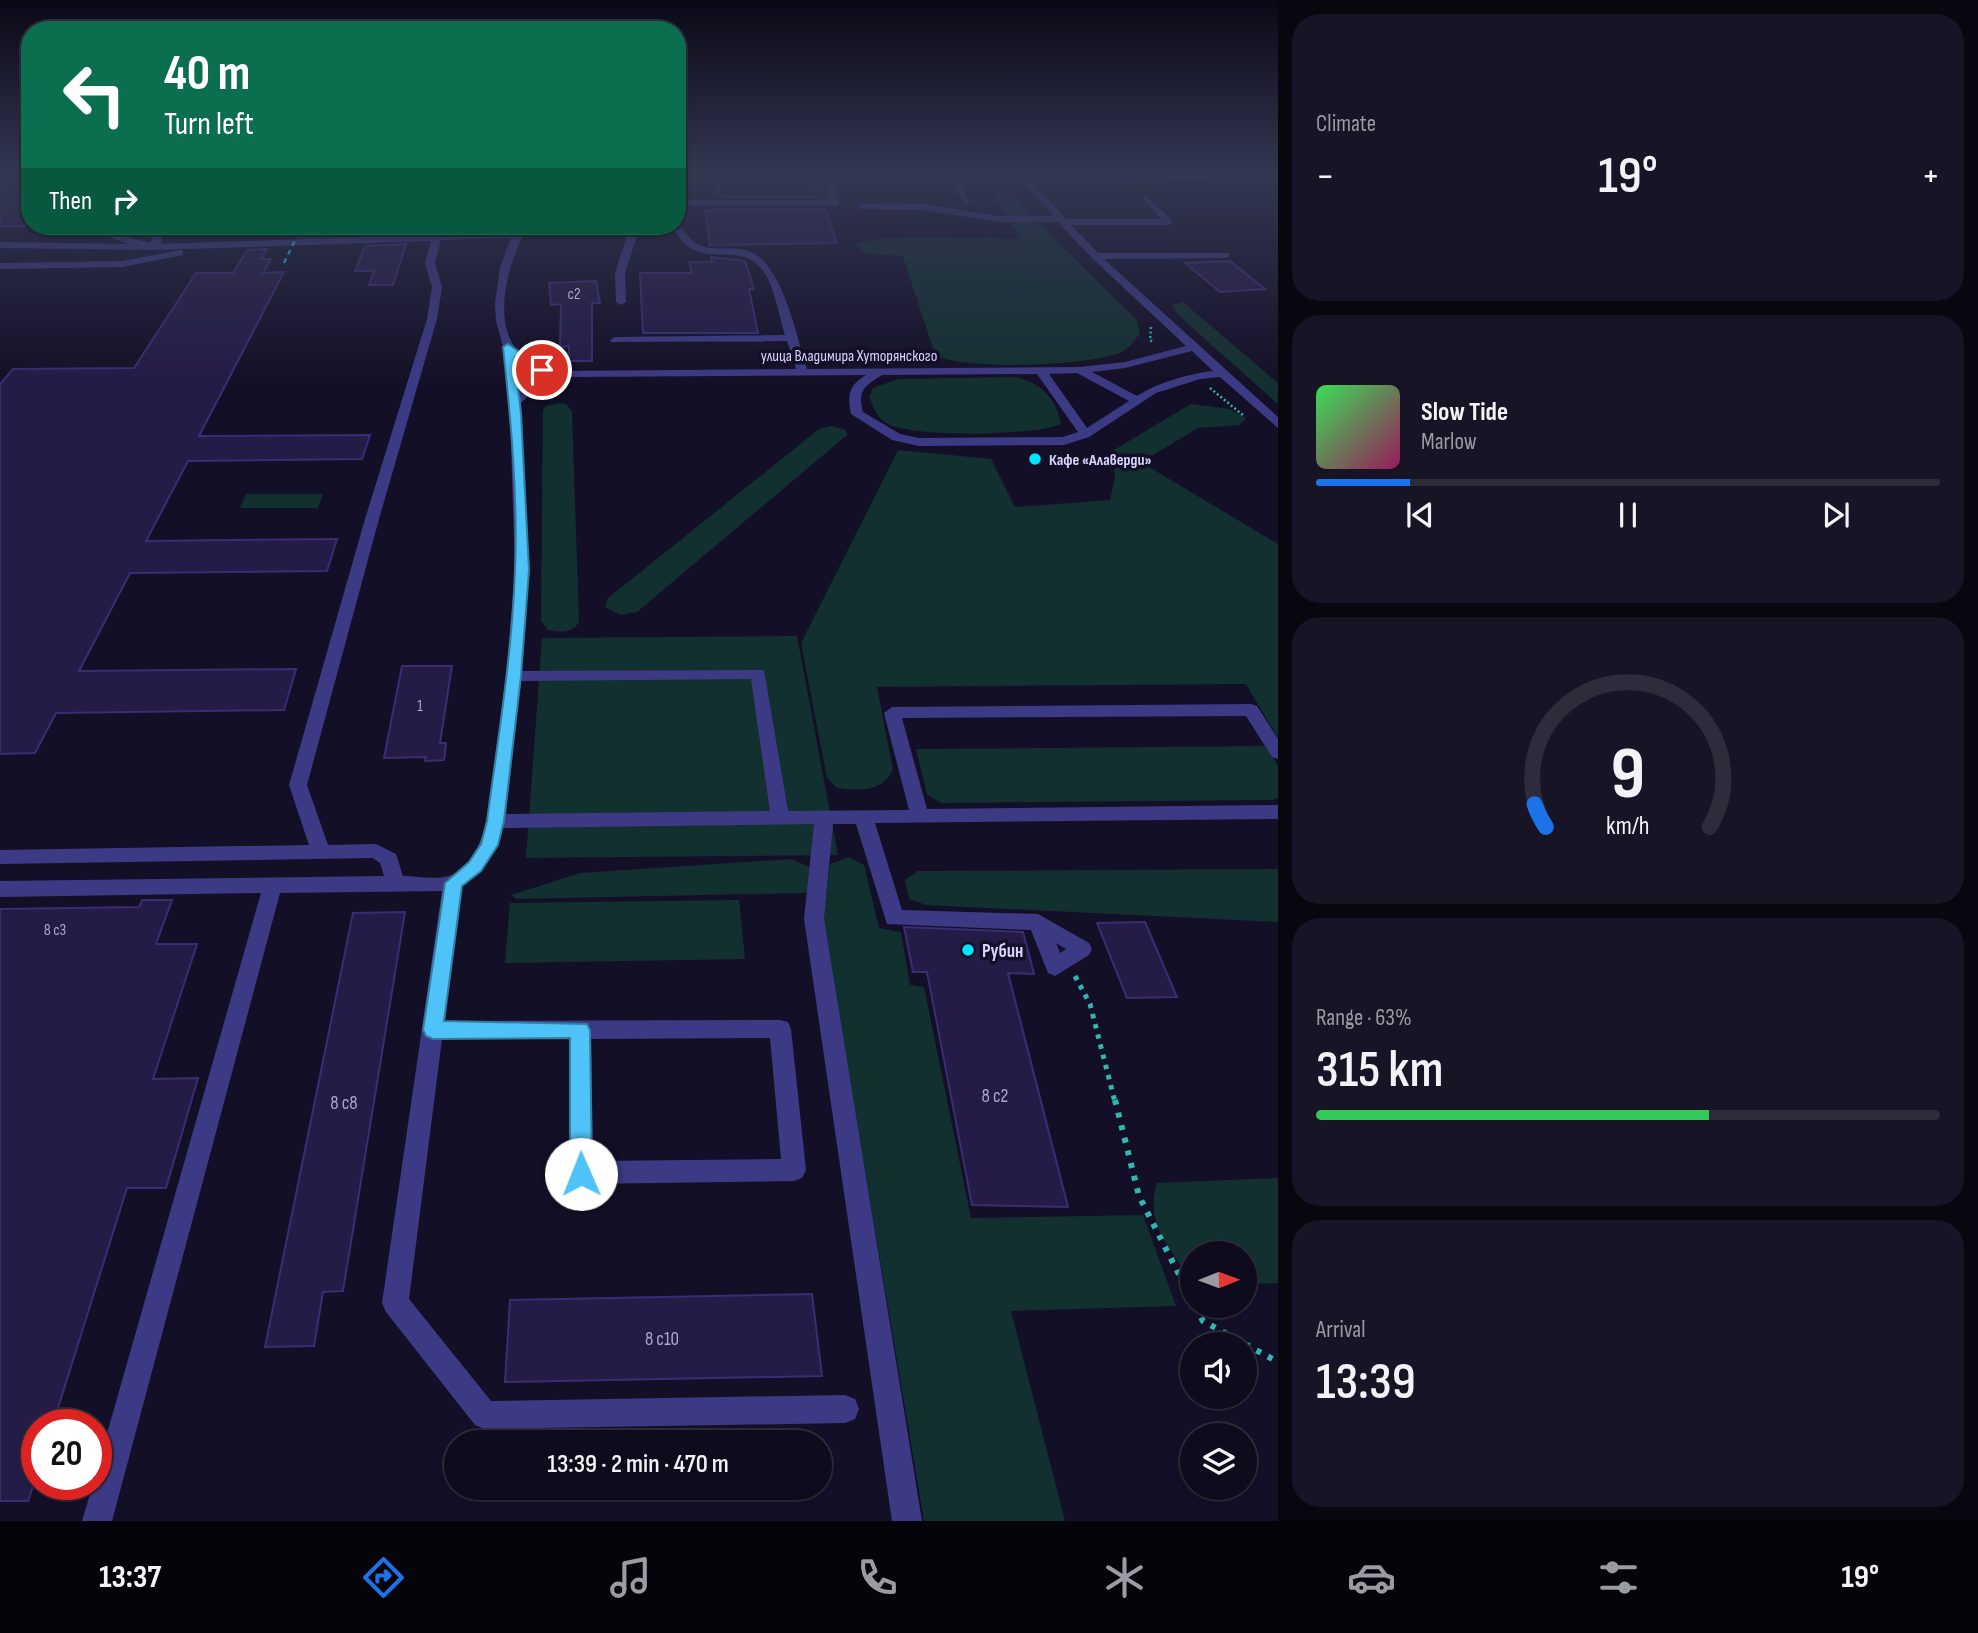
<!DOCTYPE html>
<meta charset="utf-8">
<style>
body{margin:0;font-family:"Sofia Sans Condensed",sans-serif;background:#171425;color:#f1f3f6;height:100vh;display:flex;flex-direction:column;font-size:26px;white-space:nowrap}
*{box-sizing:border-box;margin:0}
p{font-size:23px;color:#9b9ba3}
.icon{flex:none;width:38px;height:38px;fill:none;stroke:currentColor;stroke-width:2;stroke-linecap:round;stroke-linejoin:round}
.map{position:relative;flex:1;overflow:hidden}
.details{display:flex;flex-direction:column;gap:14px;padding:14px;background:#08060f;width:700px}
.details>*{flex:none}
.guide{position:absolute;left:21px;top:21px;width:665px;height:214px;border-radius:28px;box-shadow:0 2px 5px #0004,0 0 0 2px #2e2b3b;background:#0b6e4f;color:#fff;overflow:hidden}
.needle{width:46px;rotate:89deg}
.tools{position:absolute;left:1180px;top:1241px;display:grid;gap:14px}
.tools a{display:grid;place-items:center;width:77px;height:77px;border-radius:50%;background:#0e0b1c;box-shadow:0 2px 5px #0004,0 0 0 2px #2e2b3b;font-size:35px}
.speed{position:absolute;left:21px;top:1409px;display:flex;gap:14px;font-size:35px;font-weight:700;text-align:center}
.speed>*{display:grid;place-content:center;width:91px;height:91px;border-radius:50%;background:#0e0b1c;box-shadow:0 2px 5px #0004,0 0 0 2px #2e2b3b;line-height:1}
.speed .limit{border:10px solid #d22;background:#fff;color:#111}
.pin{position:absolute;display:grid;place-items:center;width:60px;height:60px;color:#fff;margin:-30px;border:4px solid #fff;border-radius:50%;box-shadow:0 2px 7px #0007}
.me{position:absolute;width:77px;margin:-38px;rotate:359deg;stroke-linejoin:round;filter:drop-shadow(0 0 5px #0008)}
.turn{display:flex;align-items:center;gap:24px;height:147px;padding:0 28px;font-size:32px}
.turn .icon{width:91px;height:91px;stroke-width:2.5}
.turn b{display:block;font-size:49px;line-height:60px}
.then{display:flex;align-items:center;height:66px;padding:0 28px;background:#0003;gap:14px;font-size:26px}
.big{font-size:52px;font-weight:600;line-height:1.1}
.details .widget{flex:1;display:flex;flex-direction:column;justify-content:center;gap:10px;min-width:0;padding:0 24px;border-radius:28px;background:#171425}
.details .dial{align-items:center;gap:0}
.dial svg{height:182px;overflow:visible;fill:none;stroke:#2e2b3b;stroke-width:7;stroke-linecap:round;text-anchor:middle}
.dial text{fill:#f1f3f6;stroke:none}
.song{display:flex;align-items:center;gap:21px}
.cover{width:84px;height:84px;border-radius:10px;background:linear-gradient(135deg,hsl(130 70% 55%),hsl(330 70% 35%))}
.played{height:7px;border-radius:4px;background:linear-gradient(90deg,#1a73e8 15%,#2e2b3b 15%)}
.keys{display:flex;justify-content:space-around;direction:ltr}
.heat{display:flex;justify-content:space-between;align-items:center;font-size:38px;direction:ltr}
.charge{height:10px;border-radius:5px;background:linear-gradient(90deg,#34c759 63%,#2e2b3b 0)}
.trip{position:absolute;left:444px;top:1430px;width:388px;height:70px;border-radius:35px;background:#0e0b1c;box-shadow:0 2px 5px #0004,0 0 0 2px #2e2b3b;font-weight:600;line-height:70px;text-align:center}
.tabs{display:flex;height:112px;justify-content:space-around;align-items:center;background:#06040b;color:#9b9ba3}
.tabs .icon{width:49px;height:49px}
.tabs .on{color:#1a73e8}
.tabs b{font-size:32px;color:#f1f3f6}
main{display:flex;flex:1;min-height:0}
.map>svg:first-child{display:block}
</style>
<main>
<div class="map">
<svg width="1278" height="1521" viewBox="0 0 1278 1521">
<rect width="100%" height="100%" fill="#130f26"/>
<!-- green -->
<path fill="#12302f" d="M979,173h15l40,46 103,101 3,13c-5,7 -10,15 -18,19 -32,14 -158,19 -187,3l-32,-99 -35,-2 -14,-8c16,-15 139,-6 168,-7z
M306,226h42l-6,12 -42,1z
M1183,302l95,81v21l-99,-88 -7,-11z
M1013,377c26,4 43,20 48,47 -24,12 -152,14 -175,-1 -10,-6 -12,-16 -17,-26l4,-9 25,-9z
M559,403l7,1 6,7 7,211c-7,12 -20,10 -31,8l-7,-9 2,-211 3,-4z
M1191,404l38,5 17,9 -6,7 -42,3 -50,30 1,9 129,77v194l-32,-54 -369,3 16,83c-11,22 -34,21 -56,18l-10,-10 -26,-135 97,-193 93,9 24,48 95,-7 5,-22 -3,-27z
M832,426l14,4 1,5 -210,177 -16,3 -16,-8 3,-9 211,-169z
M246,494h77l-5,14h-78z
M797,636l41,219 -312,3 16,-220z
M1266,746l12,20v32l-7,2 -329,3 -15,-8 -11,-46z
M849,857l15,8 15,63 22,4 9,53 14,2 47,231 172,-3 33,91 -165,5 54,210h-141l-101,-600 7,-57z
M791,859l19,8 3,21 -7,5 -290,6 -5,-4 69,-22z
M1278,869v53l-352,-17 -17,-6 -4,-19 13,-9z
M739,900l6,59 -240,4 5,-60z
M1278,1178v105l-34,1v-31h-52v23l-6,-3c-20,-30 -41,-52 -29,-90z"/>
<!-- building -->
<path fill="#241b47" stroke="#3b2d73" stroke-width="2" d="M0,173h30v53h-30z
M715,173h97l9,24h-101z
M722,209h103l12,34 -127,2 -5,-34z
M374,226h38l-2,7 -40,1z
M406,244l-13,41h-24l5,-14h-19l10,-25z
M267,249l-6,10h10l-8,14 21,-1 -85,164 171,-1 -8,24 -174,2 -42,80 191,-2 -10,32 -197,2 -51,98 217,-2 -12,41 -228,3 -21,40 -35,1v-370l13,-15 121,-1 62,-95h37l14,-23z
M711,257l34,4 9,28h-5l9,44h-115l-3,-60h52l-3,-11h23z
M1230,261l35,28 -45,3 -35,-29z
M596,281l4,22h-8v58h-24l1,-15 -9,1 1,-43 -10,1 -2,-22z
M402,666h50l-12,77h6l-2,17 -19,1 1,-4 -42,1z
M142,900h30l-16,44h41l-44,135 45,-1 -32,110h-39l-74,236h-16v50l-9,27h-28v-592l139,-2z
M405,912l-62,379 -20,1 -9,54 -49,1 88,-434z
M1145,922l32,75 -50,1 -30,-75z
M904,927l119,5 11,42 -26,-1 60,234 -96,-2 -45,-233h-14z
M812,1294l10,82 -317,6 5,-82z"/>
<g fill="none" stroke-linecap="round" stroke-linejoin="round">
<!-- path-far2 -->
<path stroke="#2fb8b0" stroke-width="2.5" stroke-dasharray="2 2.5" stroke-linecap="butt" d="M1151,327l-1,13 4,3
M1210,388l34,28"/>
<!-- path-far1 -->
<path stroke="#2fb8b0" stroke-width="5" stroke-dasharray="4.5 6" stroke-linecap="butt" d="M1075,976l15,28 25,98"/>
<!-- path -->
<path stroke="#2fb8b0" stroke-width="6" stroke-dasharray="5 8" stroke-linecap="butt" d="M1115,1100l24,96 53,104
M1195,1306l8,15 75,41"/>
<!-- minor -->
<path fill="#3d3a85" fill-rule="evenodd" d="M681,173h8l-5,27h146l-9,-27h8l10,30 -4,3h-152l-6,8z
M945,173h8l17,30h-6z
M1015,173h9l5,6c84,-1 166,-6 249,-6v6c-82,-1 -162,4 -244,5l32,35h95l-19,-21 4,-3 27,27 -5,3h-97l27,28h131v4l-3,1 -122,1 174,158v11l-58,-51 -20,2 -44,14 -67,44 -25,8 -145,1 -27,-6 -41,-26c-4,-19 -2,-29 15,-39l-297,2 -31,10 -17,16 8,167 -7,101 242,-1 24,141 121,-1 -25,-97 8,-6 359,-3 6,2 21,33v20l-6,-2 -26,-41 -344,2 25,91 351,-4v14l-403,4 27,87 136,4 51,29 3,6 -3,6 -34,21 -7,-3 -17,-43 -144,-6 -31,-100h-23l-9,95 98,602h-30l-88,-602 10,-95 -311,4c-7,26 -19,42 -41,59l-17,134 335,-1 8,2 3,7 15,141 -4,8 -8,3 -213,3 -8,-3 -4,-8v-134h-127l-33,260 82,102 354,-6 10,4 4,10 -4,10 -10,4 -360,6 -10,-4 -89,-113 -4,-9 60,-412 -162,2 -168,628h-30l11,-37h3v-12l165,-579 -261,4v-16l384,-5 -4,-13 -7,-5 -373,6v-14l309,-5 -20,-60 76,-266 62,-200 5,-32 -7,-24 6,-22 -275,9 -156,-2v-6l129,2 -18,-6 8,-12h9l-6,10 29,7v-4l12,-13h9l-11,13v5l354,-12 5,-6h9c-19,29 -39,94 -11,125 10,12 25,16 39,20l239,-2 -9,-28 -176,1 -1,-2 5,-3 170,-2c-6,-18 -9,-41 -18,-58 -21,-37 -51,-12 -78,-30 -7,-4 -13,-15 -18,-21l6,-2c7,5 11,14 19,19 15,10 36,2 53,8 34,13 47,85 58,118l272,-2 46,-5 61,-16 -94,-88 -34,-36h-59l-75,-12 -63,-1 -4,-3 4,-3 63,1 75,12h55zM511,238l-11,29 -5,37 1,17 7,25 7,68 5,156 -9,106 -19,145c-6,20 -15,47 -38,55 -13,4 -33,0 -46,0l-7,-22 -20,-10 -48,1 -21,-60 72,-266 58,-200 5,-32 -7,-24 6,-23zM1192,351l21,20c-25,3 -54,11 -76,25l-45,-24 33,-4zM515,361l18,10 19,5 -22,7 -11,9zM1077,373l52,28 -42,27 -38,-54zM1037,374l41,58 -15,5 -144,1 -19,-4 -37,-22c-6,-22 2,-26 19,-37zM751,679l19,132 -264,3 15,-133zM1056,943l10,6 -6,4zM770,1038l11,121 -188,2 -2,-122z
M630,226h10l-15,47 1,29 -5,3 -5,-3 -1,-29z
M180,250l3,1v4l-61,12 -122,2v-6l122,-2z"/>
<!-- rail -->
<path stroke="#00e5ff" stroke-width="2.5" stroke-dasharray="5 4.5" stroke-linecap="butt" d="M284,263l18,-37"/>
</g>
<!-- sky -->
<linearGradient id="sky" x2="0" y2="1"><stop stop-color="#0a0815"/><stop offset="0.45" stop-color="#333752"/><stop offset="1" stop-color="#333752" stop-opacity="0"/></linearGradient>
<rect width="1278" height="386" fill="url(#sky)"/>
<!-- route -->
<path fill="#4fc3f7" stroke="#337fa1" stroke-width="2" d="M508,344l39,26 -9,3 -23,-15 6,56 8,156 -8,106 -17,145 -6,24 -17,26 -19,15 -18,135 143,3 3,6 2,144 -3,7 -8,3 -8,-3 -3,-7v-136l-137,1 -7,-3 -3,-6 22,-147 24,-21 12,-18 6,-23c11,-83 25,-166 28,-250 3,-74 -4,-150 -12,-224z"/>
<!-- markers -->
<g fill="#00e5ff" stroke="#130f26" stroke-width="2.5">
<circle cx="1035" cy="459" r="7"/>
<circle cx="968" cy="950" r="7"/>
</g>
<g text-anchor="middle" stroke-width="7" stroke-linejoin="round" paint-order="stroke">
<!-- number labels -->
<g font-size="16" fill="#aca6d1">
<text x="574" y="299">с2</text>
<text x="420" y="711">1</text>
<text x="55" y="935">8 с3</text>
</g>
<!-- far-street labels -->
<g font-size="16" fill="#d9d4ff" stroke="#130f26">
<text x="849" y="361">улица Владимира Хуторянского</text>
</g>
<!-- far-poi labels -->
<g font-size="16" font-weight="bold" fill="#d9d4ff" stroke="#130f26" text-anchor="start">
<text x="1049" y="465">Кафе «Алаверди»</text>
</g>
<!-- poi labels -->
<g font-size="19" font-weight="bold" fill="#d9d4ff" stroke="#130f26" text-anchor="start">
<text x="982" y="957">Рубин</text>
</g>
<!-- near-number labels -->
<g font-size="19" fill="#aca6d1">
<text x="995" y="1102">8 с2</text>
<text x="344" y="1109">8 с8</text>
<text x="662" y="1345">8 с10</text>
</g>
</g>
</svg>
<div class="tools">
<a><svg class="needle" viewBox="-14 -14 28 28"><path d="M0-13l5 13h-10z" fill="#e53935"/><path d="M0 13l5-13h-10z" fill="#9b9ba3"/></svg></a>
<a><svg class="icon" aria-label="sound" viewBox="0 0 24 24"><path d="M4 9h4l5-4v14l-5-4H4zM17 9q2 3 0 6"/></svg></a>
<a><svg class="icon" aria-label="layers" viewBox="0 0 24 24"><path d="M12 4l9 5-9 5-9-5zM3 14l9 5 9-5"/></svg></a>
</div>
<div class="speed"><div class="limit">20</div></div>
<div class="pin" style="left:542px;top:370px;background:#d93025"><svg class="icon" aria-label="arrive" viewBox="0 0 24 24"><path d="M6 21V4h12l-3 4 3 4H6"/></svg></div>
<svg class="me" style="left:581px;top:1174px" viewBox="-20 -20 40 40"><circle r="19" fill="#fff"/><path d="M0-13L10 11 0 6-10 11z" fill="#4fc3f7"/></svg>
<div class="trip">13:39 · 2 min · 470 m</div>
<div class="guide">
<div class="turn"><svg class="icon" aria-label="left" viewBox="0 0 24 24"><path d="M17 20v-9H6M10 6l-5 5 5 5"/></svg><div><b>40 m</b>Turn left</div></div>
<div class="then">Then<svg class="icon" aria-label="right" viewBox="0 0 24 24"><path d="M7 20v-9h11M14 6l5 5-5 5"/></svg></div>
</div>
</div>
<section class="details">
<div class="widget"><p>Climate</p>
<div class="heat"><a>−</a><b class="big">19°</b><a>+</a></div>
</div>
<div class="widget">
<div class="song"><i class="cover"></i><div><b>Slow Tide</b><p>Marlow</p></div></div>
<div class="played"></div>
<div class="keys"><svg class="icon" aria-label="previous" viewBox="0 0 24 24"><path d="M18 5L8 12l10 7zM5 5v14"/></svg><svg class="icon" aria-label="pause" viewBox="0 0 24 24"><path d="M8 5v14M16 5v14"/></svg><svg class="icon" aria-label="next" viewBox="0 0 24 24"><path d="M6 5l10 7-10 7zM19 5v14"/></svg></div>
</div>
<div class="widget dial"><svg viewBox="0 0 100 80">
<path d="M14 69A42 42 0 1 1 86 69"/>
<path d="M14 69A42 42 0 0 1 9 59" stroke="#1a73e8"/>
<text x="50" y="56" font-size="32" font-weight="700">9</text>
<text x="50" y="72" font-size="11">km/h</text>
</svg></div>
<div class="widget"><p>Range · 63%</p><b class="big">315 km</b><div class="charge"></div></div>
<div class="widget"><p>Arrival</p><b class="big">13:39</b></div>
</section>
</main>
<nav class="tabs">
<b>13:37</b>
<svg class="icon on" aria-label="directions" viewBox="0 0 24 24"><path d="M12 3l9 9-9 9-9-9zM9 14v-3h6M13 9l2 2-2 2"/></svg>
<svg class="icon" aria-label="music" viewBox="0 0 24 24"><path d="M9 18V5l10-2v13"/><circle cx="6" cy="18" r="3"/><circle cx="16" cy="16" r="3"/></svg>
<svg class="icon" aria-label="phone" viewBox="0 0 24 24"><path d="M5 4h4l2 5-3 2q2 4 5 5l2-3 5 2v4C11 20 4 13 5 4z"/></svg>
<svg class="icon" aria-label="climate" viewBox="0 0 24 24"><path d="M12 3v18M4 7l16 10M4 17L20 7"/></svg>
<svg class="icon" aria-label="car" viewBox="0 0 24 24"><path d="M5 17H2v-5l4-1 3-4h7l3 4 3 1v5h-3M9 17h6M6 11h13"/><circle cx="7" cy="17" r="2"/><circle cx="17" cy="17" r="2"/></svg>
<svg class="icon" aria-label="filters" viewBox="0 0 24 24"><path d="M4 7h16M4 17h16"/><circle cx="9" cy="7" r="2"/><circle cx="15" cy="17" r="2"/></svg>
<b>19°</b>
</nav>
